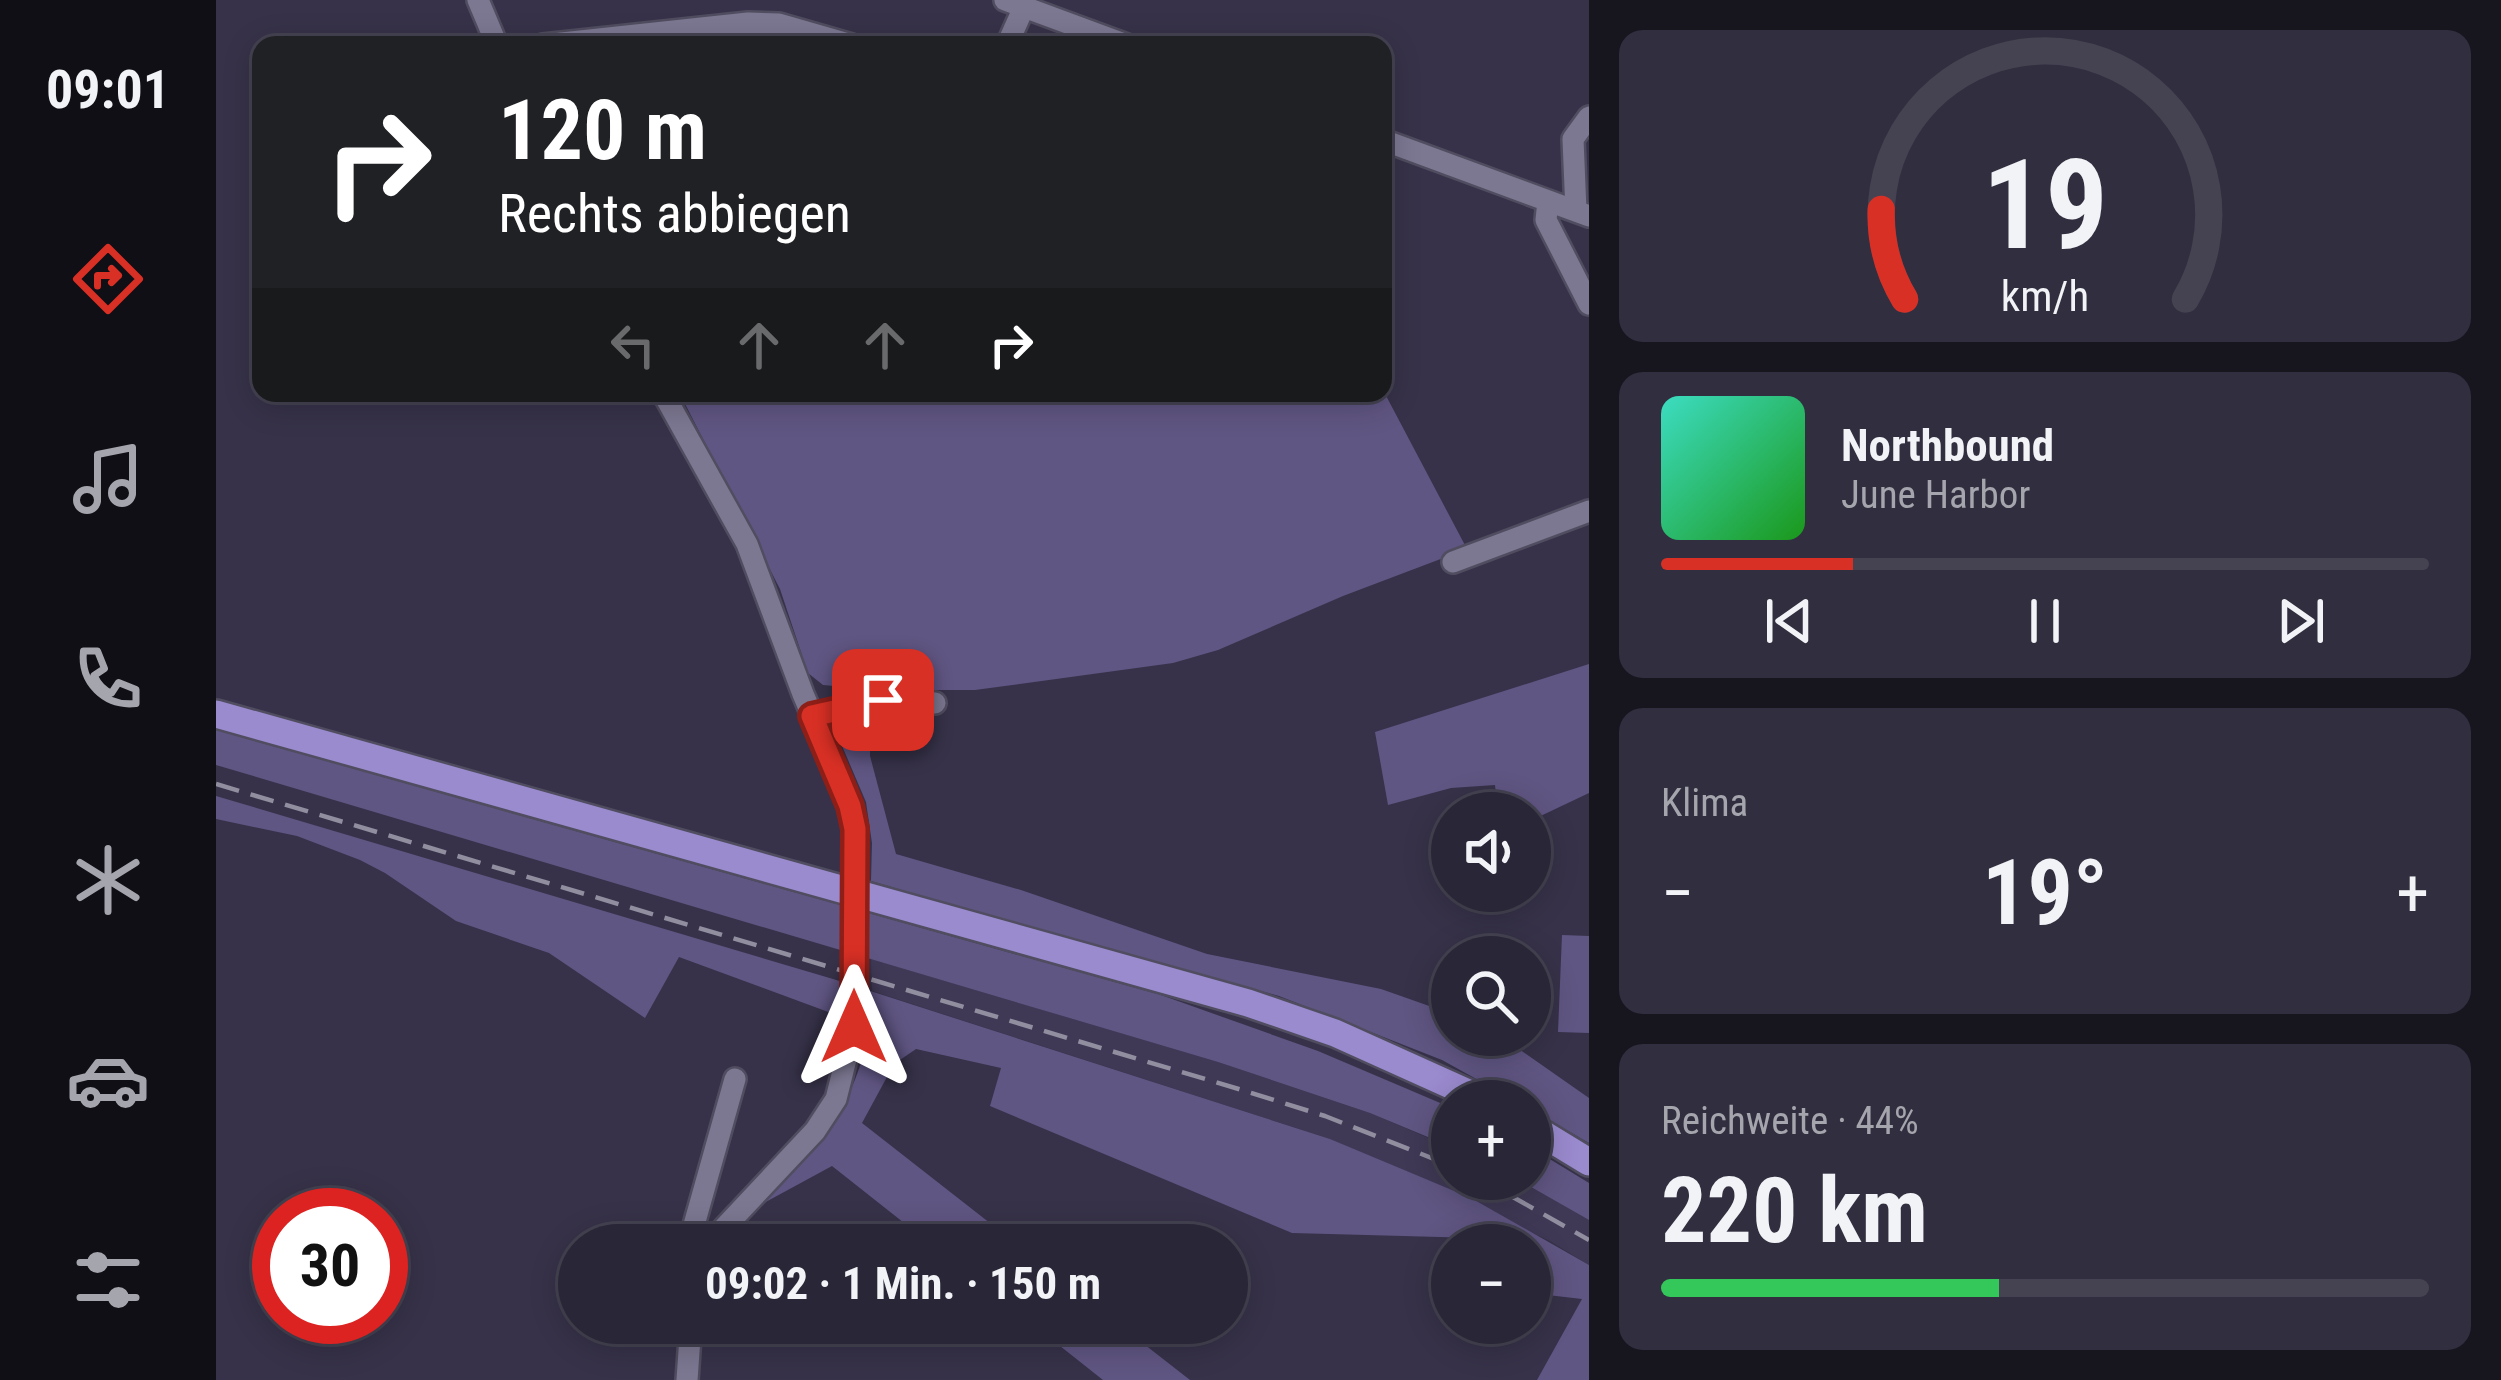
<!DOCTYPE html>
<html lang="de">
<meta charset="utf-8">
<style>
body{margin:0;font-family:"Roboto Condensed",sans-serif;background:#312e3f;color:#f1f3f6;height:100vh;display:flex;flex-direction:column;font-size:45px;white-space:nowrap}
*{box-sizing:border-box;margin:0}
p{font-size:39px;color:#a5a5ad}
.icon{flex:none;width:66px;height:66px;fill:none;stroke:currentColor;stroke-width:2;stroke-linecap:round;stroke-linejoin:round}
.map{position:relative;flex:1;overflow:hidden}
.drawer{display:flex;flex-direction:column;gap:30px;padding:30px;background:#17151e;width:912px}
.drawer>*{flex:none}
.banner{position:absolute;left:36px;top:36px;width:1140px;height:366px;border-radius:24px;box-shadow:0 6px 30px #0003,0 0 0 3px #454352;background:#202124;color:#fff;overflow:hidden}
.tools{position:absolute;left:1215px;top:792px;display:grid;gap:24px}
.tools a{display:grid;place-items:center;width:120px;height:120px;border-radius:50%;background:#292637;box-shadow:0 6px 30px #0003,0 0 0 3px #454352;font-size:60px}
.speed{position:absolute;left:36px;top:1188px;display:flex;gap:24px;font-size:60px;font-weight:700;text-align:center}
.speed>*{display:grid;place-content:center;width:156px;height:156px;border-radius:50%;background:#292637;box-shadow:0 6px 30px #0003,0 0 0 3px #454352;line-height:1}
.speed .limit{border:18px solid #d22;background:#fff;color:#111}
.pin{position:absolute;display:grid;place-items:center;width:102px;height:102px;color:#fff;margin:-51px;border-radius:24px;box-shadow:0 6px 18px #0006}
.me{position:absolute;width:132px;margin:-66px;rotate:0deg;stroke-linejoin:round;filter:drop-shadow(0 0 9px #0008)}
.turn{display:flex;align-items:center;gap:42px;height:252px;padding:0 48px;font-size:54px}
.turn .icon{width:156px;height:156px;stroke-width:2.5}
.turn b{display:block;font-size:84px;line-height:102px}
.lanes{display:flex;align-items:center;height:114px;padding:0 48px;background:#0003;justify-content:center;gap:60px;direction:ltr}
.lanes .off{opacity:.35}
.big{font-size:90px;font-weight:700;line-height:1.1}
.drawer .widget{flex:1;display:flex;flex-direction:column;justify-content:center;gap:18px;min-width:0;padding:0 42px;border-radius:24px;background:#312e3f}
.drawer .dial{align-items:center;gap:0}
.dial svg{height:312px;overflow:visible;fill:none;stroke:#454352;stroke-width:7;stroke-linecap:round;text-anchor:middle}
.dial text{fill:#f1f3f6;stroke:none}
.song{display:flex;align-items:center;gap:36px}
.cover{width:144px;height:144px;border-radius:18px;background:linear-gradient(135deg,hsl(170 70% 55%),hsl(120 70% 35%))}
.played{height:12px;border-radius:6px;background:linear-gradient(90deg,#d93025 25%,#454352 25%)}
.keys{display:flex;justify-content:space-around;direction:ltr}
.heat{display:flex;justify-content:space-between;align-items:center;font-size:66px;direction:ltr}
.charge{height:18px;border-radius:9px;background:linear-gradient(90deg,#34c759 44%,#454352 0)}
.trip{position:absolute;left:342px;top:1224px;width:690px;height:120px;border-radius:60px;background:#292637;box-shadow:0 6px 30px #0003,0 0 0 3px #454352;font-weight:700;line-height:120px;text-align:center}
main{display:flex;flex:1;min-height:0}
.dock{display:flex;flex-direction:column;width:216px;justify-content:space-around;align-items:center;background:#100f16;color:#a5a5ad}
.dock .icon{width:84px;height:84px}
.dock .selected{color:#d93025}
.dock b{font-size:54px;color:#f1f3f6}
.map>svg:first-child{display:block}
</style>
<main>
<nav class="dock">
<b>09:01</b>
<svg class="icon selected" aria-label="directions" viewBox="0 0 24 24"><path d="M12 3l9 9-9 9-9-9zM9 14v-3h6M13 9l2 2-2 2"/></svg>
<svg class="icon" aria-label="music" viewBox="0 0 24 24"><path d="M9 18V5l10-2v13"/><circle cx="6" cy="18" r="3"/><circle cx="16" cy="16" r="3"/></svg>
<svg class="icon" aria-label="phone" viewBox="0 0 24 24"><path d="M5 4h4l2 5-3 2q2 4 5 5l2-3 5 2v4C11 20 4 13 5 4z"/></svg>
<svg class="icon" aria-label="climate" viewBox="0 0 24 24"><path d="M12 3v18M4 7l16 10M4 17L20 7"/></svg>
<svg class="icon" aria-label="car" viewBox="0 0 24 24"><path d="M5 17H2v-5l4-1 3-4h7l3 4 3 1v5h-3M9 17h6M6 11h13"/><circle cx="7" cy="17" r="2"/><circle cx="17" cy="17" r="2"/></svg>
<svg class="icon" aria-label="filters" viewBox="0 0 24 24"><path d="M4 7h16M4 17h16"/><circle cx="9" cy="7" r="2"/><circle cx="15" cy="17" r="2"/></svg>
</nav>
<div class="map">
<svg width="1373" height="1380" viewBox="0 0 1373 1380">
<rect width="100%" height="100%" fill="#373249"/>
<!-- built -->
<path fill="#403956" d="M655,959l347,103 152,51 82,35v31h65l72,41v45l-39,-24 -220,-102 -458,-148z"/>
<!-- green -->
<path fill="#605683" d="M1167,390l84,159 -124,47 -125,54 -45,13 -198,27h-97l-55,-5 -15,-12 -28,-84 -97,-189 -21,9 -7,-16z
M1373,664v129l-59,28v-8h-32l-3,-28 -44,3 -63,17 -13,-73z
M654,711v45l26,98 125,36 186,64 174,35 71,25v21h47l90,63v45l-59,-34v-8h-14l-74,-41 -163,-64 -219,-59 -189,-56 1,-38 -6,-41 -32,-75 8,-7z
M0,730l945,265 157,56 134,57v39l-82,-34 -152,-51 -1002,-297z
M0,796l617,183 497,160 141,59 118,67v115h-52l45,-81 -52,-6v-48h-51l-2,-7 -185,-5 -302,-127 11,-38 -85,-19 -22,15 -32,59 156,122h-86l-100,-79 -72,39c56,-55 97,-99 109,-178l-190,-70 -34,61 -96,-65 -93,-32 -71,-48 -25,-13 -63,-24 -81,-17z
M1346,935l27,1v97l-31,-1z
M1314,1147l59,36v37l-72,-41h13z
M815,1323h86l73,57h-87z"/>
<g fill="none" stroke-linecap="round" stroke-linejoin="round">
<!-- minor casing -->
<g stroke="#514d60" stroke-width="26">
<path id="minor" d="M262,0l19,45
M789,0l122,45
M327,45l205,-22 31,1 73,21
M791,45l17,-38
M1167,140l206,76
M1332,201l-2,19 43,84
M1360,211l-3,-72 16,-22
M447,393l84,151 56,150 48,112 4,23
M1237,562l136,-51
M596,716l71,-16 52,3
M478,1245v-20l41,-146
M492,1245l107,-114 21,-32 18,-72
M471,1380l4,-57"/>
</g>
<!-- major casing -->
<g stroke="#514d60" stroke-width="32">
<path id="major" d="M0,714l1032,289 87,30 151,68
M1314,1126l59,36"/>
</g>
<!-- minor -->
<use href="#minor" stroke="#7d7892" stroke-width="21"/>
<!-- major -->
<use href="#major" stroke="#9a8ace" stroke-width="27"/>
<!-- rail -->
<path stroke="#918ea0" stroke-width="4.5" stroke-dasharray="24 12" stroke-linecap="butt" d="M0,784l1026,306 83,26 127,50
M1265,1179l108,61"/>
<!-- minor-bridge casing -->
<g stroke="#514d60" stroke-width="26" stroke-linecap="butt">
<path id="minor-bridge" d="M638,1027l1,-198"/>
</g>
<!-- minor-bridge -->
<use href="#minor-bridge" stroke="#7d7892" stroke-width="21"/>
</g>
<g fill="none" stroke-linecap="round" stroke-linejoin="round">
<!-- route casing -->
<g stroke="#8d1f18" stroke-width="30">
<path id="route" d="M638,1027l1,-198 -5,-23 -38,-90 71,-16"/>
</g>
<!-- route -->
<use href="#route" stroke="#d93025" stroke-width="21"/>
</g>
</svg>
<div class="tools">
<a><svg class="icon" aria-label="sound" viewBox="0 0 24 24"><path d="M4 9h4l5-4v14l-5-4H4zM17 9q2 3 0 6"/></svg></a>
<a><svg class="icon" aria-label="search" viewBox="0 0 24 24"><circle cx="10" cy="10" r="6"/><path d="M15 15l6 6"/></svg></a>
<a>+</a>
<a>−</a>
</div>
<div class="speed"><div class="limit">30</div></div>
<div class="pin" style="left:667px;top:700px;background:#d93025"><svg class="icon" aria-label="arrive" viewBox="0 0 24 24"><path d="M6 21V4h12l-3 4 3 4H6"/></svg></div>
<svg class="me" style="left:638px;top:1027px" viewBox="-20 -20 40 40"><path d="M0-17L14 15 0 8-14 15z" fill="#d93025" stroke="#fff" stroke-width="4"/></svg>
<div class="trip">09:02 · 1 Min. · 150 m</div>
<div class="banner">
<div class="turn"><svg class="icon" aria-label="right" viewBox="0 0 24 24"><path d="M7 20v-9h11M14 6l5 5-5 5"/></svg><div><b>120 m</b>Rechts abbiegen</div></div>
<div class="lanes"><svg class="icon off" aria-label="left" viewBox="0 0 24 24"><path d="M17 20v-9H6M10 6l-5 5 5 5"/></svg><svg class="icon off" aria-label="ahead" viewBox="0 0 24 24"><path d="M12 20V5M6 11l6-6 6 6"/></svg><svg class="icon off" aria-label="ahead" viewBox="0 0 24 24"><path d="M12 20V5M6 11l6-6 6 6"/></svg><svg class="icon" aria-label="right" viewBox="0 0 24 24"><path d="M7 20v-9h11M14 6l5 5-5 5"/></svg></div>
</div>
</div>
<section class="drawer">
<div class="widget dial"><svg viewBox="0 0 100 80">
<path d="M14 69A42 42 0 1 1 86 69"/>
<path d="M14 69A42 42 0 0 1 8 46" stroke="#d93025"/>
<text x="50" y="56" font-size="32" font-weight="700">19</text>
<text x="50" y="72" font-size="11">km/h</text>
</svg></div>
<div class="widget">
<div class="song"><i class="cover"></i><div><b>Northbound</b><p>June Harbor</p></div></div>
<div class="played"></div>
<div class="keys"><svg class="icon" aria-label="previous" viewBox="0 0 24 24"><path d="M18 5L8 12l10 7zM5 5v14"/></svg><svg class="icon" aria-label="pause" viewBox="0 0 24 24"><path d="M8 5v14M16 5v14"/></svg><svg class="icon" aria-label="next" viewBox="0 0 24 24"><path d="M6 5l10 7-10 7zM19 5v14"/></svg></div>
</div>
<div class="widget"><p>Klima</p>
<div class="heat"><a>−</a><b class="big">19°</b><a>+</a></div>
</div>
<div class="widget"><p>Reichweite · 44%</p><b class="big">220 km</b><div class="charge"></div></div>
</section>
</main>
